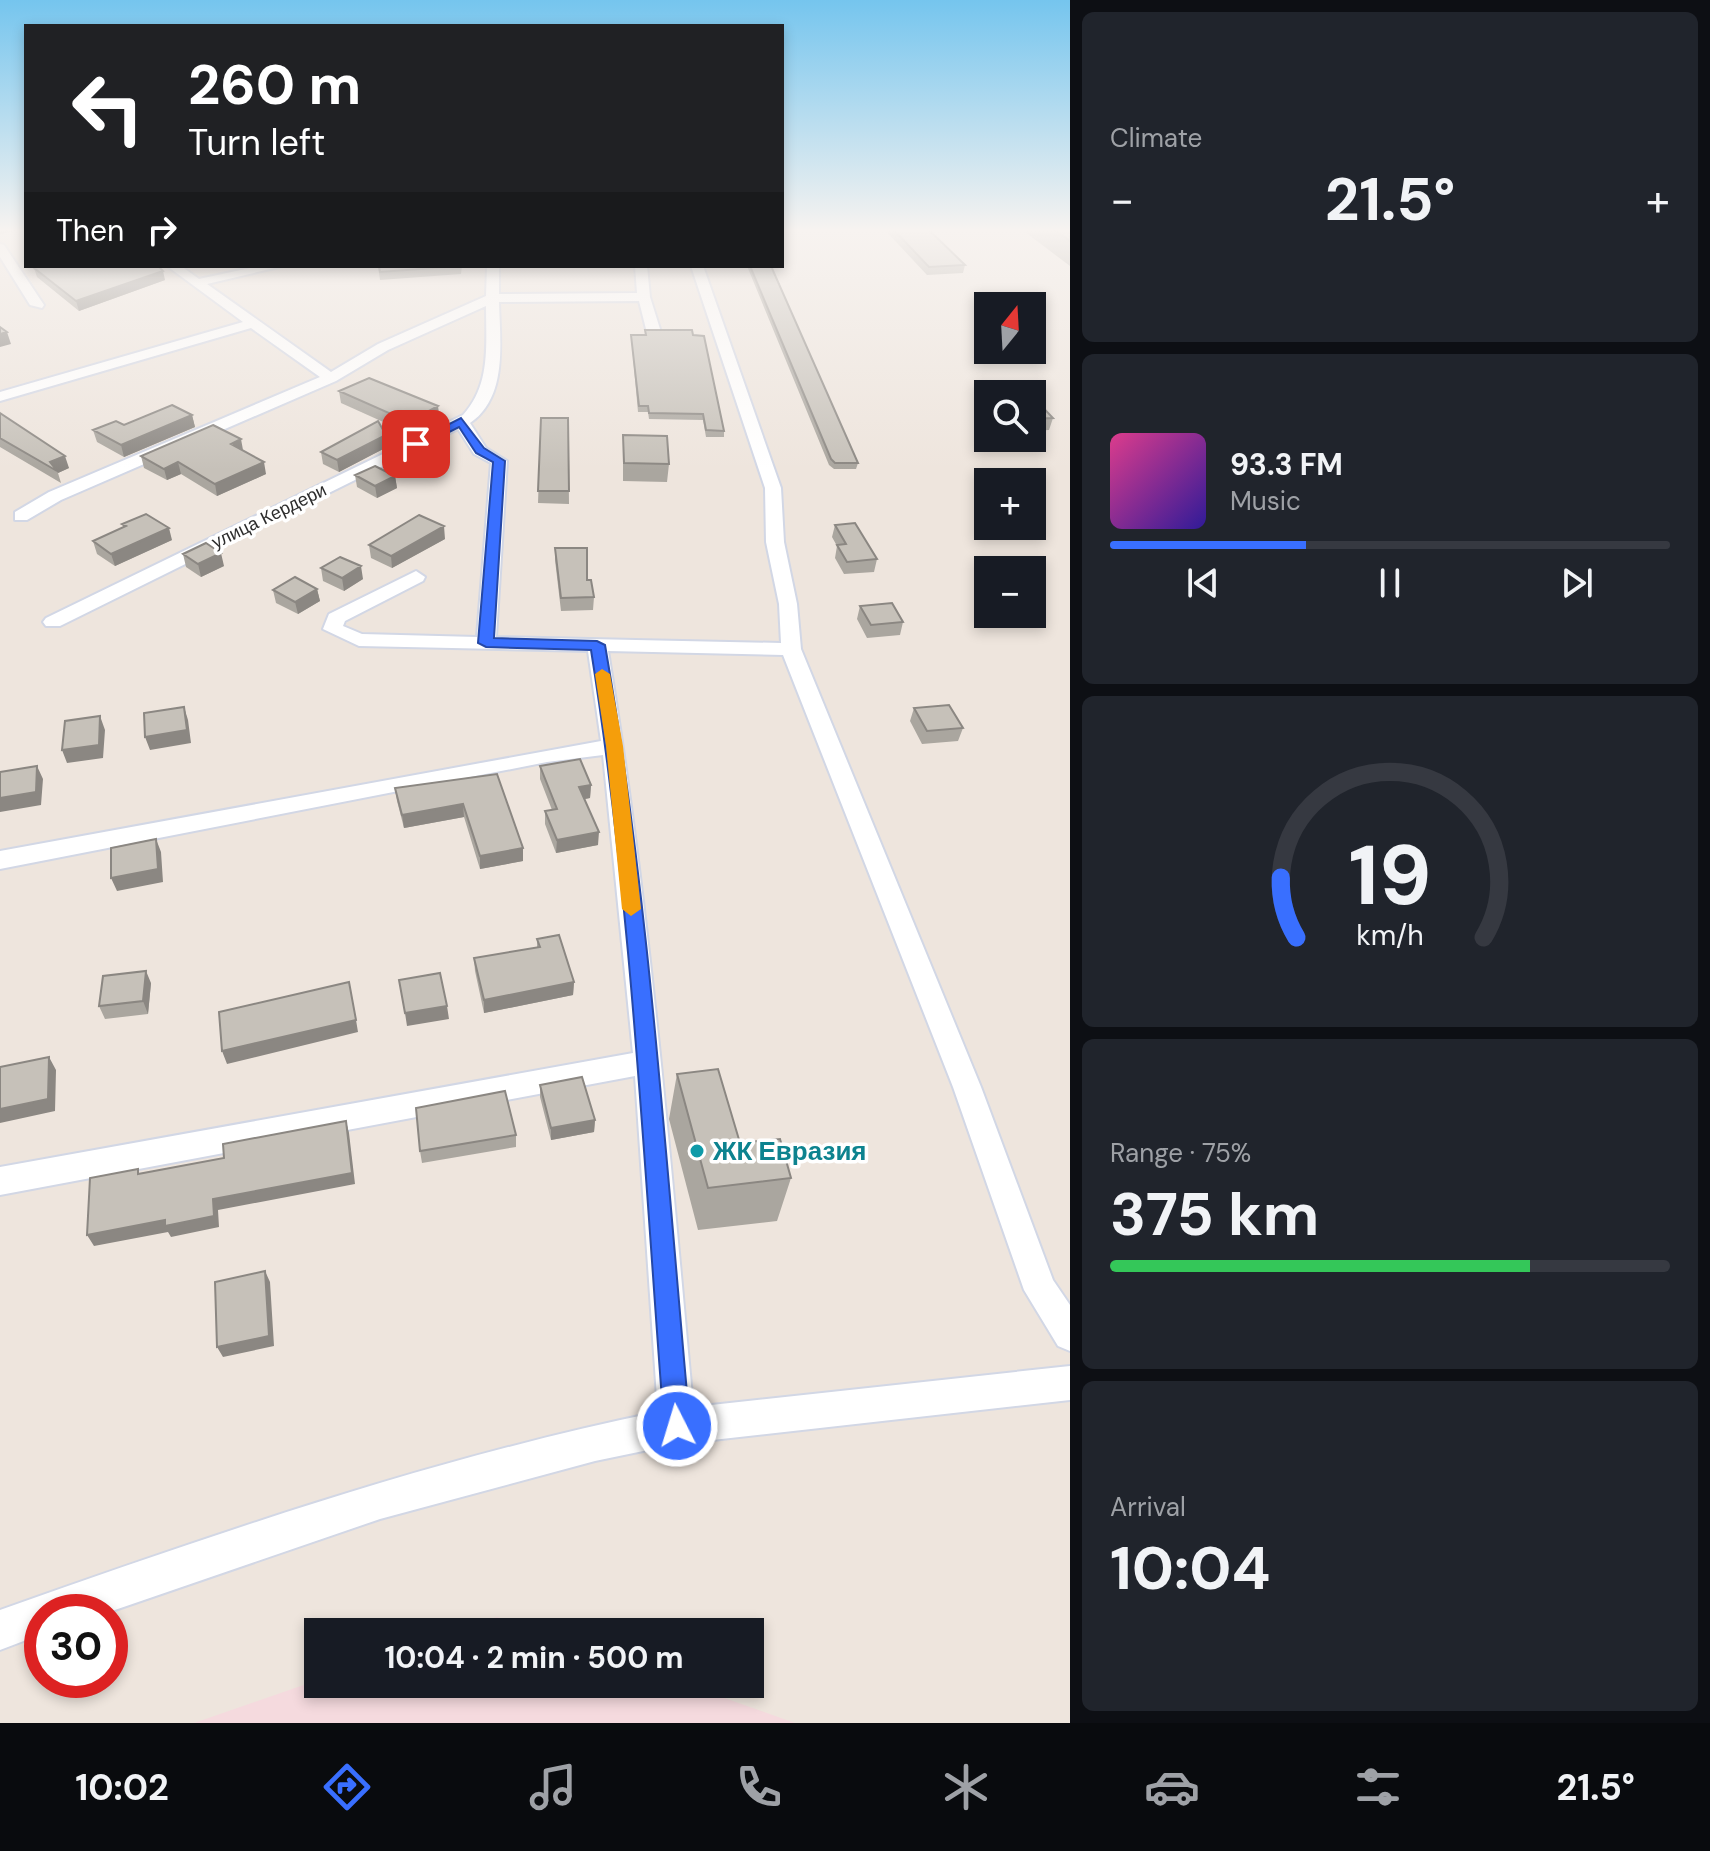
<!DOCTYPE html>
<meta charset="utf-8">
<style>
body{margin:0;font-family:"DM Sans",sans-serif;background:#20242c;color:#f1f3f6;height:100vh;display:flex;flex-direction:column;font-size:30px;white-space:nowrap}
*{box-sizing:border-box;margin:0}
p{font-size:26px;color:#9ea1a6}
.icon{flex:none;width:44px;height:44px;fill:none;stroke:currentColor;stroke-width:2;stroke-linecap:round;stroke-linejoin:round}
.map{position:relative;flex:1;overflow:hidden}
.sheet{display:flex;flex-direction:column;gap:12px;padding:12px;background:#0d0f14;width:640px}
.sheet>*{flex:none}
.banner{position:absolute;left:24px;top:24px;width:760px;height:244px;border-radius:0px;box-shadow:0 4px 12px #0003;background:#202124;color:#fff;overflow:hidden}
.needle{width:52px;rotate:18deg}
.tools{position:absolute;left:974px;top:292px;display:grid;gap:16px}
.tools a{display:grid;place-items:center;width:72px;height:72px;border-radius:0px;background:#171b24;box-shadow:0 4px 12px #0003;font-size:40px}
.speed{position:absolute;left:24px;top:1594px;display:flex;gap:16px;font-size:40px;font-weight:700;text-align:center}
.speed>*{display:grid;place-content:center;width:104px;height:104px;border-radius:50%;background:#171b24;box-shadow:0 4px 12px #0003;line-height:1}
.speed .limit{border:12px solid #d22;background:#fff;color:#111}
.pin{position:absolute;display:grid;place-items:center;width:68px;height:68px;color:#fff;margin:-34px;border-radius:16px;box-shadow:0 4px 12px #0006}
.me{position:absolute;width:88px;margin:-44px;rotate:355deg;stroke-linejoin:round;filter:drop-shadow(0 0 6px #0008)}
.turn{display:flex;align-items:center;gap:28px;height:168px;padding:0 32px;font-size:36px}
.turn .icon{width:104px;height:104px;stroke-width:2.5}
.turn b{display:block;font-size:56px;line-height:68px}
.then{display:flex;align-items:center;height:76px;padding:0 32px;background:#0003;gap:16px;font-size:30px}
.big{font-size:60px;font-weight:700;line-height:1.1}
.sheet .widget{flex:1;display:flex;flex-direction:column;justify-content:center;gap:12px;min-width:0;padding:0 28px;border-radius:12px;background:#20242c}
.sheet .dial{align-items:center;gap:0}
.dial svg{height:208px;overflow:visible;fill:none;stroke:#363941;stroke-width:7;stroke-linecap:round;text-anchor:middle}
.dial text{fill:#f1f3f6;stroke:none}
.song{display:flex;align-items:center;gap:24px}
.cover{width:96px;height:96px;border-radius:12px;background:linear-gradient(135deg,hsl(330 70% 55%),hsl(250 70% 35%))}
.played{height:8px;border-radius:4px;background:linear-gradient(90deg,#396fff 35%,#363941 35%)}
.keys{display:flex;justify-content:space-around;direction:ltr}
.heat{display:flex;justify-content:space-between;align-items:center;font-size:44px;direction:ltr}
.charge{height:12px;border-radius:6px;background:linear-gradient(90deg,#34c759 75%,#363941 0)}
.trip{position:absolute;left:304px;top:1618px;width:460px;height:80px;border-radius:0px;background:#171b24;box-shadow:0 4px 12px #0003;font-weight:700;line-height:80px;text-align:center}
.menu{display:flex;height:128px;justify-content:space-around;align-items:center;background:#090b0e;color:#9ea1a6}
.menu .icon{width:56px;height:56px}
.menu .active{color:#396fff}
.menu b{font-size:36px;color:#f1f3f6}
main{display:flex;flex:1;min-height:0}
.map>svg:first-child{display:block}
</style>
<main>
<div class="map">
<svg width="1070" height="1723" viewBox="0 0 1070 1723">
<rect width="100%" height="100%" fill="#eee5dd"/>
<!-- medical -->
<path fill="#f5dade" d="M497,1617l41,15h-83z
M318,1680v4h367l110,39h-601z"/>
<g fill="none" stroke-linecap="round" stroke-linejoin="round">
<!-- minor casing -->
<g stroke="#d2d7e5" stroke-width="4">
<path id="minor" d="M0,244l4,1 40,60 -2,3 -12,-3 -30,-48z
M167,266h14l18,13 60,-13h24l-76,18 124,88 47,-28 108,-48 1,-30h12v28l138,-1 -2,-27h12l3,31 10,32 -7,4 -7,-4 -7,-28 -140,1c1,40 9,95 -29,121l16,25 21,13 -11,176 285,6 -2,-39 -13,-62 -1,-54 -74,-222h12l78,222 3,54 13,62 4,45 180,438 72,193 17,25v46l-12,-5 -34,-56 -71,-203 -170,-432 -175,-4c41,250 62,503 85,756l377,-41v34l-393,44 -82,17 -215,58 -271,93h-67v22l-42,16v-40c215,-76 434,-152 658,-198l-23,-336 -635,119v-28l633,-114 -30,-298 -56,7 -547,107v-18l601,-110 -13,-90 -229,-5 -36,-17 6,-15 87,-43 9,6 -2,4 -78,40 -2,5 19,8 115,3 14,-174 -17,-9 -16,-25 -398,197h-14l-3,-4 3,-4 417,-203c28,-30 23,-71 23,-109l-98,44 -52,31 -275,119 -34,20h-12v-8l34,-20 271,-115 -69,-49 -251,73v-9l243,-70z"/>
</g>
<!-- minor -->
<use href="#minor" fill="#fff" fill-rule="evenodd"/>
</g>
<!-- wall -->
<path fill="#aaa69f" d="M884,229h44l37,36 -2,8 -36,2z
M1021,229h49v37z
M378,266h84l-1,8 -81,6z
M747,266h24l87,197 -2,6h-22l-5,-4z
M34,268l131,12 -86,31 -42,-34z
M645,330l48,5 31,96v6h-18l-3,-17 -54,-1 -1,-7h-10l-7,-77h14z
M339,391l99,15 1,11 -29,17 -69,-31z
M1032,396l21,22 -4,12 -17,1z
M0,413l69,55 -11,5 3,10 -61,-36z
M192,415l3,12 -71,30 -27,-15 -4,-12z
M541,418h27l1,86 -31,-1z
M386,435l1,12 -48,25 -16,-8 -2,-12z
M623,435l46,29 -2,18 -44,-1z
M243,450l23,24 -49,22 -36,-22 -14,6 -23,-12 -3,-12z
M355,475l40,1 2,12 -20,10 -20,-11z
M122,524l50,16 -57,26 -18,-12 -4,-13 31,-13z
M835,525l42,34 -3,13 -30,2 -9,-16 2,-12 -5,-9z
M445,539l-53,29 -21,-10 -2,-13z
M555,548l32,32 7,17 -1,13 -32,1 -6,-51z
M183,554l41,12 -23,11 -15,-10z
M321,568l42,11 -19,12 -21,-10z
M317,589l3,12 -22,13 -22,-11 -3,-13z
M860,606l43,16 -3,13 -33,3 -10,-19z
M914,708l49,20 -5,13 -36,3 -12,-23z
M540,766l51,19 -1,13 -5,1 13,46 -42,8 -11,-29v-13l7,-1 -12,-31z
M497,774l26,74v13l-43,8 -16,-52 -60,11 -7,-27 -2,-13z
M537,939l37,43 -1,13 -89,18 -9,-42 -1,-13 63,-10z
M151,983l-3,31 -43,5 -6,-13z
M677,1074l63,69 51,35 -14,43 -79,9 -29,-111z
M540,1085l55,35 -1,12 -43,8 -11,-43z
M516,1135v12l-94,16 -2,-12z"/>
<!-- shaded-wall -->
<path fill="#8b8782" d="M0,229h26l-26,5z
M163,271l2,9 -86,31 -3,-10z
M7,332l4,12 -11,3v-13z
M438,406l1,11 -29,17 -1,-12z
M192,415l3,12 -71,30 -3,-12z
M386,435l1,12 -48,25 -2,-12z
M241,439l2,11 -12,-6z
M65,456l4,12 -11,5 -8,-11z
M178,462l3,12 -14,6 -3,-11z
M264,462l2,12 -49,22 -2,-12z
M395,476l2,12 -20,10 -2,-12z
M444,526l1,13 -53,29 -1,-12z
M169,528l3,12 -57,26 -4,-12z
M221,553l3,13 -23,11 -3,-13z
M361,566l2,13 -19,12 -2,-13z
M317,589l3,12 -22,13 -3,-12z
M184,707l4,13 3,23 -41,7 -5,-13z
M100,716l5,14 -2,28 -36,5 -5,-13z
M37,766l6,13 -2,26 -41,7v-14z
M591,785l-1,13 -11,2v-13z
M463,804l1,13 -60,11 -2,-13z
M599,832l-1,13 -42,8 1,-13z
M156,839l5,13 2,30 -46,9 -6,-13z
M523,848v13l-43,8v-13z
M146,971l5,12 -3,31 -5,-13z
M574,982l-1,13 -89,18v-13z
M447,1006l2,13 -42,7 -2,-13z
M356,1020l2,12 -131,32 -5,-13z
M49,1057l7,13 -1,41 -55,12v-14z
M595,1120l-1,12 -43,8v-12z
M346,1121l3,12 6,51 -137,26 1,17 -48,10 -3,-5 -74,14 -7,-11 126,-36z
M265,1271l5,11 4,64 -51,11 -6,-10z"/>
<!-- building -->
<path fill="#c6c1b9" stroke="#8b8782" stroke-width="2" d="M893,229h35l37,36 -36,2z
M1053,229h17v12z
M41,266h117l5,5 -87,30 -42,-33z
M379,266h82l-81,6z
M750,266h21l87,197h-23l-4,-4z
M0,327l7,5 -7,2z
M645,330h47l1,5 11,1 20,95 -18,-1 -3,-16 -54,-1 -1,-7h-9l-8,-71h15z
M369,378l69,28 -29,16 -70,-31z
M1024,388l6,6h-26l-4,-5z
M1032,396l21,22 -21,1z
M172,405l20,10 -71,30 -28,-15 23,-9 8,4z
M0,413l65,43 -15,6 7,9 -57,-33z
M541,418h27l1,73h-31z
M378,421l8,14 -49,25 -16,-8z
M213,425l28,14 -10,5 33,18 -49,22 -37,-22 -14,7 -23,-13z
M623,435l44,1 2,28 -45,-1z
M375,466l20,10 -20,10 -20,-11z
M146,514l23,14 -58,26 -18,-13 33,-15 -4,-2z
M419,515l25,11 -53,30 -22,-11z
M855,523l22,36 -30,3 -10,-17 9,-1 -11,-19z
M206,543l15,10 -23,11 -15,-10z
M555,548h32v32h4l3,17 -33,1z
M340,557l21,9 -19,12 -21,-10z
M295,577l22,12 -22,13 -22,-12z
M892,603l11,19 -32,3 -11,-19z
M949,705l14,23 -36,3 -13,-23z
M184,707l3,23 -42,7 -1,-24z
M100,716l-1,29 -37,5 3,-29z
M580,759l11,26 -12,2 20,45 -42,8 -12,-29 12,-2 -17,-43z
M37,766l-1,26 -36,6v-26z
M497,774l26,74 -43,8 -17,-52 -61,11 -7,-27z
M156,839l2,30 -47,9v-30z
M559,935l15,47 -90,18 -10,-42 66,-11 -3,-8z
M146,971l-3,30 -44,5 4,-30z
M440,973l7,33 -42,7 -6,-33z
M349,982l7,38 -134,31 -3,-39z
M49,1057l-1,42 -48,10v-42z
M718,1069l22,74 40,-4 11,39 -83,10 -31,-114z
M582,1077l13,43 -44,8 -11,-43z
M505,1091l11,44 -96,16 -4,-43z
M346,1121l6,52 -139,26 1,17 -49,10v-6l-78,15 3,-57 48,-9v5l86,-16 -1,-14z
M265,1271l4,65 -52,11 -2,-65z"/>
<!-- sky -->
<linearGradient id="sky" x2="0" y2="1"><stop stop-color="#75c5ee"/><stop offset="0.49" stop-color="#f7f3f0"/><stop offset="1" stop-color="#f7f3f0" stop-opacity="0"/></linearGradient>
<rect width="1070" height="470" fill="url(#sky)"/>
<!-- route -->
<path fill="#396fff" stroke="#2548a6" stroke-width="2" d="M461,418l23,30 21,13 -11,177 103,3 8,4c45,258 61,521 85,781l-4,10 -9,4 -9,-4 -4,-10c-20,-258 -32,-520 -73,-776l-105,-3 -8,-4 15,-181 -17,-9 -17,-26 -39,20 -10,-3z"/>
<!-- slow -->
<path fill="#f59e0b" d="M602,669l8,5 13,72 18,163 -10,7 -9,-7 -16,-163 -11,-72z"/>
<!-- markers -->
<circle fill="#0f9aa8" stroke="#fff" stroke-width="3" cx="697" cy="1151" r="8"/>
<g text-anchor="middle" stroke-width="7" stroke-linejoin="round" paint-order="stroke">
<!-- far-street labels -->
<g font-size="18" fill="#2c2c2c" stroke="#fff">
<text transform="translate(269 516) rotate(-26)" y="6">улица Кердери</text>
</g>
<!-- near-culture labels -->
<g font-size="26" font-weight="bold" fill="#0d838f" stroke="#fff" text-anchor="start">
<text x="713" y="1160">ЖК Евразия</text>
</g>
</g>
</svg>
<div class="tools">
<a><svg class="needle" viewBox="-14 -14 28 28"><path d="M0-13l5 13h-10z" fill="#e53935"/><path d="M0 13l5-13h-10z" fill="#9ea1a6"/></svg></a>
<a><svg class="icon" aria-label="search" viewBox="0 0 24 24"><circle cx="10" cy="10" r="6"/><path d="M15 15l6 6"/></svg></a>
<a>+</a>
<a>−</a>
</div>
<div class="speed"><div class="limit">30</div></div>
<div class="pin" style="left:416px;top:444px;background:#d93025"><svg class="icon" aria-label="arrive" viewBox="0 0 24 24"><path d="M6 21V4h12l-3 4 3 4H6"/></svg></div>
<svg class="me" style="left:677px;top:1426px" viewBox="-20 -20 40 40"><circle r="17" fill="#396fff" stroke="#fff" stroke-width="3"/><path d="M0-11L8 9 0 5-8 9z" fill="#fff"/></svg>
<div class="trip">10:04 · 2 min · 500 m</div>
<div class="banner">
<div class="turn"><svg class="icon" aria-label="left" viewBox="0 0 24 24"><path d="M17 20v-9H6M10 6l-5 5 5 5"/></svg><div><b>260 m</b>Turn left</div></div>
<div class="then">Then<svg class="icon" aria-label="right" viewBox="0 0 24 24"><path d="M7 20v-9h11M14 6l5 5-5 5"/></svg></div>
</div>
</div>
<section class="sheet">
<div class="widget"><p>Climate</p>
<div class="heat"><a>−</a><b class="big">21.5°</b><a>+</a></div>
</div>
<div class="widget">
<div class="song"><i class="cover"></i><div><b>93.3 FM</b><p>Music</p></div></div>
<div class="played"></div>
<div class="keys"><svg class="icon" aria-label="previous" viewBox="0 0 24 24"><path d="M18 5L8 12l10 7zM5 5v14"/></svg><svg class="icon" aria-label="pause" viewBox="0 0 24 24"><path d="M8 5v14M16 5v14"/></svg><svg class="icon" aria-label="next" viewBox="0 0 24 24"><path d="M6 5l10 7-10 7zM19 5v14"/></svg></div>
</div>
<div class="widget dial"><svg viewBox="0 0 100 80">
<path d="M14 69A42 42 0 1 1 86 69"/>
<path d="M14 69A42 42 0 0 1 8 46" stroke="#396fff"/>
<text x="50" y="56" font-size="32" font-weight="700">19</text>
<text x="50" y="72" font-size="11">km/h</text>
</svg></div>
<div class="widget"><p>Range · 75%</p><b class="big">375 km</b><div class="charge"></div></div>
<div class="widget"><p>Arrival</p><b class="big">10:04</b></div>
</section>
</main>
<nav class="menu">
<b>10:02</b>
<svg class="icon active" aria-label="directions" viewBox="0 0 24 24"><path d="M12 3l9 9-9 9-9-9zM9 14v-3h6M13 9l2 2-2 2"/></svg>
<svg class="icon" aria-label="music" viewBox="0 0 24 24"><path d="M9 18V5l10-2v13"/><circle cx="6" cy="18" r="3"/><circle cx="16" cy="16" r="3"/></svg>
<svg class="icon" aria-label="phone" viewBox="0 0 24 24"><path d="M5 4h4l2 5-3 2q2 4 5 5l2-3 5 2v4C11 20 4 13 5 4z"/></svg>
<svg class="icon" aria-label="climate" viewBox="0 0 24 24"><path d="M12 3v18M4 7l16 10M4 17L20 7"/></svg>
<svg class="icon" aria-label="car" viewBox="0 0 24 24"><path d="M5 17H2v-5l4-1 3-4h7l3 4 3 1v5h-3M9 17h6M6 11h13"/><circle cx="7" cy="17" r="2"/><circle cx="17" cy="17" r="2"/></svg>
<svg class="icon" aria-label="filters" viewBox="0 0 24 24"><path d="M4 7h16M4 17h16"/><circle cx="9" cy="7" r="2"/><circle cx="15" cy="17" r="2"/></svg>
<b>21.5°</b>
</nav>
